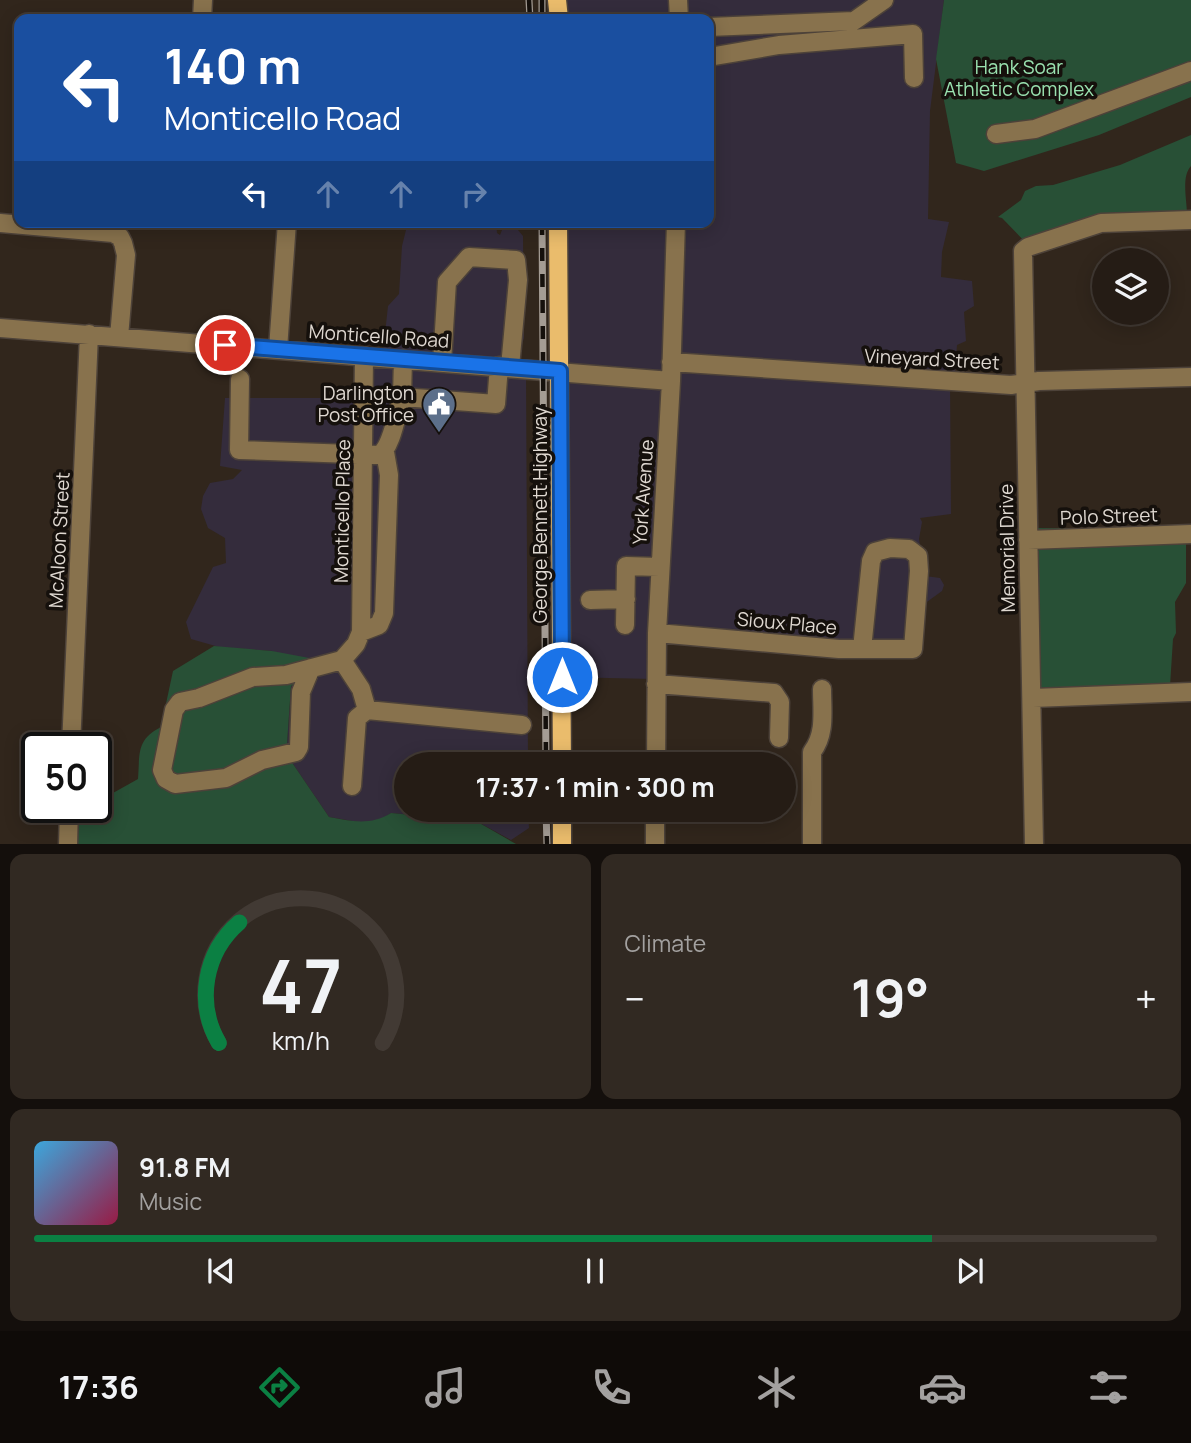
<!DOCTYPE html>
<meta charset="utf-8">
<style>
body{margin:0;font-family:Manrope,sans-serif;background:#312922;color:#f1f3f6;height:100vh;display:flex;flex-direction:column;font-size:26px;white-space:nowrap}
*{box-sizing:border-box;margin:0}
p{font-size:23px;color:#a3a1a0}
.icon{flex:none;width:38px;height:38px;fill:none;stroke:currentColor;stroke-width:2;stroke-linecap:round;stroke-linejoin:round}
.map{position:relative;height:844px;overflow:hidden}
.drawer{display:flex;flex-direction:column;gap:10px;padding:10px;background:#140f0c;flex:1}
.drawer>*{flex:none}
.hud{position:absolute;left:14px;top:14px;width:700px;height:214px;border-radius:14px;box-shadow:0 4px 18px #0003,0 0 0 2px #423a34;background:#1a4fa0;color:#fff;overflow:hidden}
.fabs{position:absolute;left:1092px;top:248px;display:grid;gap:14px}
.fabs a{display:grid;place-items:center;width:77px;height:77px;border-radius:50%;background:#251c15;box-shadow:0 4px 18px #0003,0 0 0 2px #423a34;font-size:35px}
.speed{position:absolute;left:21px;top:732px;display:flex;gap:14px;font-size:35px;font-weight:700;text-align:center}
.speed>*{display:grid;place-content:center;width:91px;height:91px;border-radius:50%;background:#251c15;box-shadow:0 4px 18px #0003,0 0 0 2px #423a34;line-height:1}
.speed .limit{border:4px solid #111;border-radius:10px;background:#fff;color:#111}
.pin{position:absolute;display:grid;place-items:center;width:60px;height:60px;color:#fff;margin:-30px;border:4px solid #fff;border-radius:50%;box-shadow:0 2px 7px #0007}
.me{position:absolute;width:77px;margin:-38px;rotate:0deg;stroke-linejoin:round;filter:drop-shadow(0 0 5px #0008)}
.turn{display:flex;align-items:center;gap:24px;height:147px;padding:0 35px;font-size:32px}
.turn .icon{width:91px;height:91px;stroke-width:2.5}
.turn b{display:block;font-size:49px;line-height:60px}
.lanes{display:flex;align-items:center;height:66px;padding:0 35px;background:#0003;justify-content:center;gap:35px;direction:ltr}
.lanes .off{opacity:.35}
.big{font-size:52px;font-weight:700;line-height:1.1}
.drawer .card{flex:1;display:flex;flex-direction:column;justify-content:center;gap:10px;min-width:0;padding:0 24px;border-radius:14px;background:#312922}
.drawer .dial{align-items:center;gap:0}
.dial svg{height:182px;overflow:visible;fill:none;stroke:#423a34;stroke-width:7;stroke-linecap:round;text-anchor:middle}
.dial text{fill:#f1f3f6;stroke:none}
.song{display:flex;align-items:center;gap:21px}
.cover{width:84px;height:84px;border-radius:10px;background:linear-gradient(135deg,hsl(200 70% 55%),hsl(340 70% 35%))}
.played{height:7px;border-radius:4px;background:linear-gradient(90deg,#0b8043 80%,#423a34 80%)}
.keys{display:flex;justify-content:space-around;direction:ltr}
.heat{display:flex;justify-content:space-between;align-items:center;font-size:38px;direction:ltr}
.drawer .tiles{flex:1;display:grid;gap:10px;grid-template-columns:1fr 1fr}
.card:last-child{grid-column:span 2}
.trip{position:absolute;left:394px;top:752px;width:402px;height:70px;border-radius:35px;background:#251c15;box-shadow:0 4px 18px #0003,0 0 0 2px #423a34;font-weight:700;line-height:70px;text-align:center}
.menu{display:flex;height:112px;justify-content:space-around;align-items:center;background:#0f0b08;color:#a3a1a0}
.menu .icon{width:49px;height:49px}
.menu .selected{color:#0b8043}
.menu b{font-size:32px;color:#f1f3f6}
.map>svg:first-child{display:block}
</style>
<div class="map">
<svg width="1191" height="845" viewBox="0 0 1191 845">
<rect width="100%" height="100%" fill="#31261c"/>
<!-- industrial -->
<path fill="#342c3c" d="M556,0h388l-14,111 -2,108 21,3 -7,30 -1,25 31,4 2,25 -10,6 2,29 -9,4 -2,29 -5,4 1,136 -31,4 2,4 -3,17 6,37 15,2 4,7 -2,6 -18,13 -12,43 -253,-14 -5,46 -92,-2 -5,-455h152v-203h-153z
M408,222h88l1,11 3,2 4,-10 9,-1 10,12 1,102 -7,23 9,5 2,399h-122v45h122l1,18 -18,12 -35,-19 -85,-8 -10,7 -17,3 -35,-6 -36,-53 -6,-20 4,-58 19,-9 -38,-26 -53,-4 -28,-8 -5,-17 27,-55 13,-4 -1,-25 -17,-10 -7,-19 2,-13 7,-13 23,-4 9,-9 -22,-4 5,-68h133l3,-44 22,-2 5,-46 11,-12 3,-48z"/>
<!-- green -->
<path fill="#285036" d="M944,0h247v97l-92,38 -115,36 -28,-8 -20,-104z
M1191,135v31c-10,11 -4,34 -4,48l-159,31 -26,-27 -4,-1 23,-17 4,-9 11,-5 17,-1 67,-20z
M1029,528l157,1v54l-11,19 1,31 -3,6 -3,47 -140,5z
M214,646l58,5 48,9 -10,17 -19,9 -4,58 6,20 36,53c22,4 41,9 62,-4l85,8 40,23 -451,1 2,-38h29v-15l17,1 25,-14c2,-26 -2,-39 23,-52l12,-56z"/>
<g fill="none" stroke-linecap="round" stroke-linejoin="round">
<!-- minor casing -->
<g stroke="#4d4239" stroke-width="21">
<path id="minor" d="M678,0l1,19
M202,19l1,-19
M709,27l145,-6 30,-21
M709,57l70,-12 134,-11 1,44
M996,134l39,-5 156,-58
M0,223l113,10 7,4 3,6 3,12 -7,82
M0,328l671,53
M278,349l9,-127
M403,359l-1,38 94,7 3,-38
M442,362l5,-80 22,-25 47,3 2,20 -8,87
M671,362l340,23 28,-4 152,-4
M240,379l-1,71 140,5c13,-7 18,-43 23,-58
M1028,540l163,-6
M590,600l36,-1
M625,625l1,-59 33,1
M361,632l18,-7 5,-12 5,-138 -4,-23
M657,633l182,16h74l6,-78 -1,-15 -9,-7 -19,-1 -15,4 -4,9 -9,88
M342,660l14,-16 5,-12 3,-276
M342,660l19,29 6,21 155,15
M311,668l-10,24 -2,55 -3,5 -34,8 -36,18 -51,6 -9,-5 -4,-9 12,-60 6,-8 19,-4 54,-21 33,-2 56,-15
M656,684l118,9 6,9 -1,36
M1033,698l158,-6
M71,747l18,-413
M656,765l1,-132 14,-252 5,-159
M352,786l5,-68 10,-8
M68,845l1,-38
M655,845v-35
M812,845v-93c14,-18 10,-41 10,-63
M1034,845l-11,-594 5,-4 73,-24 90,-3"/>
</g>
<!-- major casing -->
<g stroke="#4d4239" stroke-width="21">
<path id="major" d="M557,0l2,19
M558,222l4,543
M562,810v35"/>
</g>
<!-- minor -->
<use href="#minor" stroke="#88724d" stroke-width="18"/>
<!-- major -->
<use href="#major" stroke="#eabc6c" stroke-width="18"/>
<!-- rail casing -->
<g stroke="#a49c94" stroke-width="7">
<path id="rail" d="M529,0l1,19
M542,0v19
M542,222l4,543
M546,810l1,35"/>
</g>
<!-- rail -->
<use href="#rail" stroke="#15100c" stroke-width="4.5" stroke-dasharray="13" stroke-linecap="butt"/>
</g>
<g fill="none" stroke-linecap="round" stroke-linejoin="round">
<!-- route casing -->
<g stroke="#114b97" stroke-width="18">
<path id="route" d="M225,345l335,26 2,306"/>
</g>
<!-- route -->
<use href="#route" stroke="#1a73e8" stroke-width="12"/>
</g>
<!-- icons -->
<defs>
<g id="civic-pin" transform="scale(1.75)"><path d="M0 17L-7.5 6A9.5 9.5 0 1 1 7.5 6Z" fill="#5c6f8a" stroke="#15100c"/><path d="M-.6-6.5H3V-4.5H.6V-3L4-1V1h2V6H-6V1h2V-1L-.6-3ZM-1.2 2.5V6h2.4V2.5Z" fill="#fff"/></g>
</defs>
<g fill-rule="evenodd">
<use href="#civic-pin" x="439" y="404"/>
</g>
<g text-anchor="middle" stroke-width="7" stroke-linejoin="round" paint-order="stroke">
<!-- park labels -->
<g font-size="19" fill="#9ae2b0" stroke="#15100c">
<text x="1019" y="74">Hank Soar<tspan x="1019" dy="22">Athletic Complex</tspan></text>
</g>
<!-- street labels -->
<g font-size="19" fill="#dfd8d1" stroke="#15100c">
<text transform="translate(379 336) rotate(4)" y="7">Monticello Road</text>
<text transform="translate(932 359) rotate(3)" y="7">Vineyard Street</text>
<text transform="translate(643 492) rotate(-86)" y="7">York Avenue</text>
<text transform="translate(342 511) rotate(-89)" y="7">Monticello Place</text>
<text transform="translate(540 515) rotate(-90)" y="7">George Bennett Highway</text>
<text transform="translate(1109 516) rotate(-2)" y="7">Polo Street</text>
<text transform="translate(59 540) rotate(-87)" y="7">McAloon Street</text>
<text transform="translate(1007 548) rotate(-91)" y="7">Memorial Drive</text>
<text transform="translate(787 623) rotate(5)" y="7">Sioux Place</text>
</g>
<!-- poi labels -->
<g font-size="19" fill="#dfd8d1" stroke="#15100c" text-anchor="end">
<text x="414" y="400">Darlington<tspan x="414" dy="22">Post Office</tspan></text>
</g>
</g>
</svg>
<div class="fabs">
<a><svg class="icon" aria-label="layers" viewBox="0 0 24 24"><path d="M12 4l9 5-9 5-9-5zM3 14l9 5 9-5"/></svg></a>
</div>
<div class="speed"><div class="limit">50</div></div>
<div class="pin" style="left:225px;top:345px;background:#d93025"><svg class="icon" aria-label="arrive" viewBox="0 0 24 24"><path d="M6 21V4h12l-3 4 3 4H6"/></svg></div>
<svg class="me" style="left:562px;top:677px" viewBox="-20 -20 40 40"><circle r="17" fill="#1a73e8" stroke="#fff" stroke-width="3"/><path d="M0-11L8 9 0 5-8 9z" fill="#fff"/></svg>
<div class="trip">17:37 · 1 min · 300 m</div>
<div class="hud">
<div class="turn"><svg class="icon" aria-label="left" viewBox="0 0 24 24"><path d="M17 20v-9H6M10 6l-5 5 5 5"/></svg><div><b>140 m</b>Monticello Road</div></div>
<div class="lanes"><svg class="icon" aria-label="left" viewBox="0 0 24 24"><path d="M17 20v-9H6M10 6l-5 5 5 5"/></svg><svg class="icon off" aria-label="ahead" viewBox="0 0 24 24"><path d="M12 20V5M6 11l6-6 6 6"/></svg><svg class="icon off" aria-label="ahead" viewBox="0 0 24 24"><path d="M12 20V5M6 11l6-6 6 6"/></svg><svg class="icon off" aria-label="right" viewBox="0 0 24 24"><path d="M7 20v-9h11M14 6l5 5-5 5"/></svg></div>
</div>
</div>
<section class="drawer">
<div class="tiles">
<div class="card dial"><svg viewBox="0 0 100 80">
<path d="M14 69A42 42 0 1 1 86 69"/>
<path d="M14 69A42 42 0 0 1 23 16" stroke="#0b8043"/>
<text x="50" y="56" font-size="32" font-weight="700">47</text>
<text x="50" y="72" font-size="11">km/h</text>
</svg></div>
<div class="card"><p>Climate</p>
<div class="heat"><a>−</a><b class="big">19°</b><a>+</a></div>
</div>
<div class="card">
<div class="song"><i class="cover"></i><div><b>91.8 FM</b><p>Music</p></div></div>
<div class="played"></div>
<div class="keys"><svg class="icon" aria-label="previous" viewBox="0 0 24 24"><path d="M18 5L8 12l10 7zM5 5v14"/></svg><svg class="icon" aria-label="pause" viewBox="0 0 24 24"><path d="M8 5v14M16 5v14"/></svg><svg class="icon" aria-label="next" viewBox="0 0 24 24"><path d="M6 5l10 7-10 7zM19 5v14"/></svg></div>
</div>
</div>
</section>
<nav class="menu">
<b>17:36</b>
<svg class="icon selected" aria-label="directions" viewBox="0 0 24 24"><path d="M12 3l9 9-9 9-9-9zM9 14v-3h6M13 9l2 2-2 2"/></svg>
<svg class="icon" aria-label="music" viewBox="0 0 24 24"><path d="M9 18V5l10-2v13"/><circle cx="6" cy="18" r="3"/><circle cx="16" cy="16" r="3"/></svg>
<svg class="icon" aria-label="phone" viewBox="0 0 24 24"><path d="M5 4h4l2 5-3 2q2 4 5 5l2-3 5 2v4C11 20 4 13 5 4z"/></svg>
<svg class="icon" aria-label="climate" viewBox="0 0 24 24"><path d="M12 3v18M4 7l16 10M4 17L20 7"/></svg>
<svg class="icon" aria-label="car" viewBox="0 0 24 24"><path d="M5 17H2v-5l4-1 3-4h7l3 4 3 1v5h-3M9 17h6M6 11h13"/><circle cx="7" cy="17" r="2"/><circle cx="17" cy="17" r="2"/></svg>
<svg class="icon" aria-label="filters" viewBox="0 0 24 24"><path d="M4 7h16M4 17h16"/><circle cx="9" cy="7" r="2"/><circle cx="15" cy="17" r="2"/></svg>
</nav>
